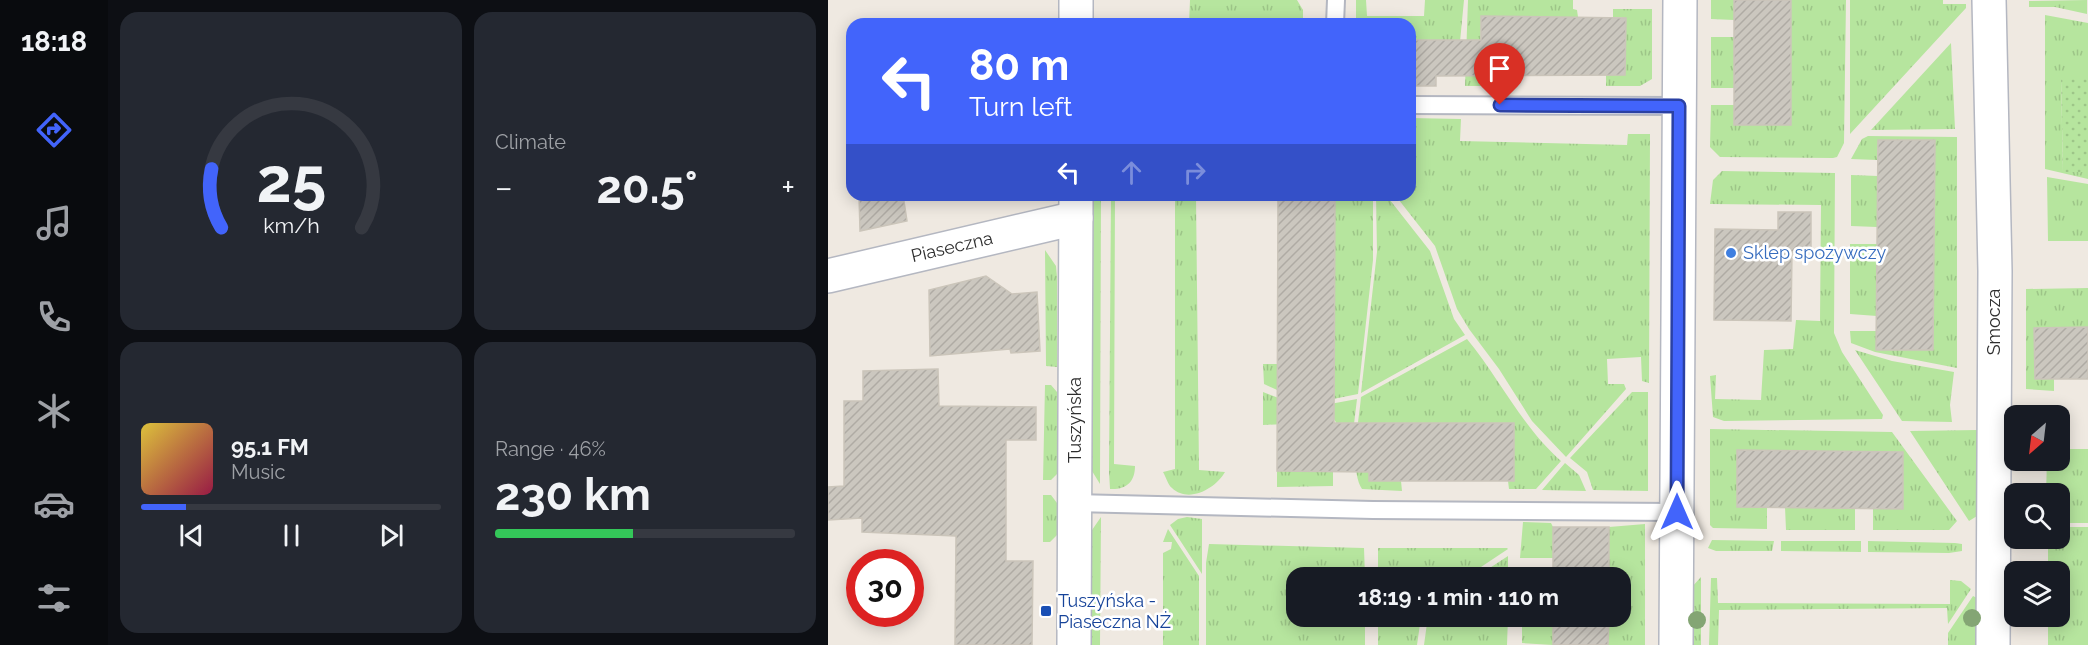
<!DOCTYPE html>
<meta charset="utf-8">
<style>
body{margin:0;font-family:Raleway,sans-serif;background:#242831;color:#f1f3f6;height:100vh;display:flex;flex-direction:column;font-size:22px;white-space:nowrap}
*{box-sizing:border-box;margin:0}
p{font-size:20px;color:#9ea1a6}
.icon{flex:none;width:33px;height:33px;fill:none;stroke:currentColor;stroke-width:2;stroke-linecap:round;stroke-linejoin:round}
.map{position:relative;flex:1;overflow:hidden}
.details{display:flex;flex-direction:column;gap:12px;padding:12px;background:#0d0f14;width:720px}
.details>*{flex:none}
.top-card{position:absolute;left:18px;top:18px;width:570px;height:183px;border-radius:18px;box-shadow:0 3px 15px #0003;background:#4264fb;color:#fff;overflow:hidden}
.needle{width:39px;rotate:208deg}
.buttons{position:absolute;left:1176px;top:405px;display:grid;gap:12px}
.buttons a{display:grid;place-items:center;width:66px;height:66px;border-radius:12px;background:#171b24;box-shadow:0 3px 15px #0003;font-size:30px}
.speed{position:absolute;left:18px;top:549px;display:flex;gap:12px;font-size:30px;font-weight:700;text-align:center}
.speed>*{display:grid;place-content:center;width:78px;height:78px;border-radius:50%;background:#171b24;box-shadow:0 3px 15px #0003;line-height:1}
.speed .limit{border:9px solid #d22;background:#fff;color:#111}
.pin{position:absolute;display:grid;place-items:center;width:51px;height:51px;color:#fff;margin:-62px -26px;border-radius:50% 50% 50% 0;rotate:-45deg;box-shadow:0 0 6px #0007}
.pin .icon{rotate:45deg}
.me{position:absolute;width:66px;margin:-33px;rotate:0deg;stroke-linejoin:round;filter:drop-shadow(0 0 4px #0008)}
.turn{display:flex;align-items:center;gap:21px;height:126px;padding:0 24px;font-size:27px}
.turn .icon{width:78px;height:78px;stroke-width:2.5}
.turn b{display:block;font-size:42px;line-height:51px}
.lanes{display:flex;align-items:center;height:57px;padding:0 24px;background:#0003;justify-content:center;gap:30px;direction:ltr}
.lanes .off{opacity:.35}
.big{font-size:45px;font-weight:700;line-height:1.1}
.details .card{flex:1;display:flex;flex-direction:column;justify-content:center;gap:9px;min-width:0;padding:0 21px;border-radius:18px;background:#242831}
.details .dial{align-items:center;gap:0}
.dial svg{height:156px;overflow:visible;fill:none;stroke:#363941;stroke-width:7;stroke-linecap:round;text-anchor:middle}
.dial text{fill:#f1f3f6;stroke:none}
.song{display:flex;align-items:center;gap:18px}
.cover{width:72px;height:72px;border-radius:9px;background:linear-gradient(135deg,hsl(50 70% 55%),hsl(340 70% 35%))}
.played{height:6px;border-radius:3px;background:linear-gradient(90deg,#4264fb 15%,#363941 15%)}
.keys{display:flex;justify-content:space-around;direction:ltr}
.heat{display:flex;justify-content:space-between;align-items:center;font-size:33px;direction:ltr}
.charge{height:9px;border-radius:4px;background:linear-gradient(90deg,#34c759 46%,#363941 0)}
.details .tiles{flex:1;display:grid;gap:12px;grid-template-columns:repeat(2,1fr)}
.trip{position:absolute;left:458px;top:567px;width:345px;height:60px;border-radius:18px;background:#171b24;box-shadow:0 3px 15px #0003;font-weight:700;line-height:60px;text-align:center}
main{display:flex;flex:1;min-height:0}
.dock{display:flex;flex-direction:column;width:108px;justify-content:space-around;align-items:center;background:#090b0e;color:#9ea1a6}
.dock .icon{width:42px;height:42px}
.dock .selected{color:#4264fb}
.dock b{font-size:27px;color:#f1f3f6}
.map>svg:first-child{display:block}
</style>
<main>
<nav class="dock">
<b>18:18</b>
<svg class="icon selected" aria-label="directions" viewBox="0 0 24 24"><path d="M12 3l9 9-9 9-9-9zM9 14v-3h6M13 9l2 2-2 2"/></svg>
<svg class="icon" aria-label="music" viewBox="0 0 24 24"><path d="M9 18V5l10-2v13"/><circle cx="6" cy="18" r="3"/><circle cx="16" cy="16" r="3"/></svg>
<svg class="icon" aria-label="phone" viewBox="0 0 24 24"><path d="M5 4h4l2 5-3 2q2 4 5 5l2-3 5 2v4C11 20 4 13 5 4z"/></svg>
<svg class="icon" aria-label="climate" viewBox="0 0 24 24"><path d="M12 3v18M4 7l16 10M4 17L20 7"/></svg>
<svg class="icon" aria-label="car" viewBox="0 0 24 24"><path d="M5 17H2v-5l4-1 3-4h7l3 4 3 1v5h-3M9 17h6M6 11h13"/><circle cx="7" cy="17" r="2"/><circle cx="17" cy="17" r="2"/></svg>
<svg class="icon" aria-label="filters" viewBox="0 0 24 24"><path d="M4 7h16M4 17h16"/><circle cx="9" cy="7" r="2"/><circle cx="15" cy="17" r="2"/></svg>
</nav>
<section class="details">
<div class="tiles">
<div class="card dial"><svg viewBox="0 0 100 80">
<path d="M14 69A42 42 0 1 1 86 69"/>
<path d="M14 69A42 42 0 0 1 9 39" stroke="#4264fb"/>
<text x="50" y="56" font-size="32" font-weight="700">25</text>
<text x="50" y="72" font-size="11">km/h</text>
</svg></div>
<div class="card"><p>Climate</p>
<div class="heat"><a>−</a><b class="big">20.5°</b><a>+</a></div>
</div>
<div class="card">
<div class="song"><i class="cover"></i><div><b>95.1 FM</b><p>Music</p></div></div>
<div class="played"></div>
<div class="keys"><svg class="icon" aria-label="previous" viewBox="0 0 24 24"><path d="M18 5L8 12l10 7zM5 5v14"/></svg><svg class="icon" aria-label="pause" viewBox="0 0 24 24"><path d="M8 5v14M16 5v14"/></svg><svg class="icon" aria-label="next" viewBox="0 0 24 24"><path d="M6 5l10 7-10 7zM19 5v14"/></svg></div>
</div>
<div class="card"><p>Range · 46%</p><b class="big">230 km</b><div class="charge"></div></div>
</div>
</section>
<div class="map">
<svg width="1260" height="645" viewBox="0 0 1260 645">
<defs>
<pattern id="grass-tufts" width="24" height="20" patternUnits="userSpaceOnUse" patternTransform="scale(1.5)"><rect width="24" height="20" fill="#b6e59e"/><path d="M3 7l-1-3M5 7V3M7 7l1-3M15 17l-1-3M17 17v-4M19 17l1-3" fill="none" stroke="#9dc588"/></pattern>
<pattern id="park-dots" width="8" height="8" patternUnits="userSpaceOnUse" patternTransform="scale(1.5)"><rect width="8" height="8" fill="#b6e59e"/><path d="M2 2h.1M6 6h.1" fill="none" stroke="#9dc588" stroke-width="1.8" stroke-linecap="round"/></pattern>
<pattern id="building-hatch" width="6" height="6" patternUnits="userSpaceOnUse" patternTransform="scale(1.5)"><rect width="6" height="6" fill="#cbc7bf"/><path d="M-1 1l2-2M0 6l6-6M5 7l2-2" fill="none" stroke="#afaba4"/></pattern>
</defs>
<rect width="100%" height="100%" fill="#efe9e1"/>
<!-- grass -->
<path fill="url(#grass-tufts)" d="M362,0h107l6,10v14h-114z
M528,0h10l1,16h57l1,-16h39l-5,52 -49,-12v-16h-54z
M640,0h105v9l4,1 1,7h-97l-1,57h12v12h-27z
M883,0h23v20l-23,-1z
M963,0h55l-2,143 -7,14 -4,1 -113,-1 -10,-10 1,-42h23v20h57z
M1022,0h93v4h23v4l-116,126z
M1259,0v14l-32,-7h-26v-6z
M785,9h39v70l-12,7h-34v-12h19l1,-56 -13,-1z
M1217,15l43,8v54l-27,1 2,94h25v7l-43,-10z
M883,37h23v51h-23z
M1123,43l4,86 -84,1z
M582,118l51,1 -1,22 167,4 1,-11h22l-1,249 -7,-2 -1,-24 -34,2 1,25h16l2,5 -60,68 -34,-36 -33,-52 -30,-40 -12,-20 -22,-63 -40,-51h15z
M1040,136l89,1v231l-82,-16 -24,-9 -1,-12h26l57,18 2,-209h-57l-1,20 -26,-1 11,-20z
M894,171l113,2 -1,160 8,19 41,63 -1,4 -158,2 -11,-4 -3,-41 6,-1 -1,24 46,1 3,-50 29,-1 3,-29 24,1 1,-116 -111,-1 3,-24z
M1023,175l27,1 -1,51 -26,-1z
M1219,177l41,7v57h-40z
M264,195h9l-1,289 -8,-13z
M283,195h4l-1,269 21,2c0,16 -9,24 -25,23l-1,-17z
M347,195h21l3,275 26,2c-9,16 -36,32 -53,16 -4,-3 -6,-11 -9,-16l12,-3z
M507,195h38v65l-15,134 -50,10 -44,-20 -1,-20h15v19l56,1z
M548,195h10l44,56 24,68 11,16 -104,58 16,-141z
M1022,244h27v72l-27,-2z
M217,250l11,16 1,11v90l-11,-1z
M1260,288v39l-54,1 1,51h19v12l-28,-2v-100z
M639,339c33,40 55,88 94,122l-25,28h-27l-1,-8h6v-58h-144l-1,58h32l1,10 -40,-2c-13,-20 -3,-68 -1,-92z
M1027,350l37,11 62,11 -4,33 2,17 -50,-1z
M217,385h6l6,7v82l-6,6h-8z
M435,392l45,17 19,13 -64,3z
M804,392h16v99l-55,-1 -6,-18 -17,-14z
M529,399l-6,50 -17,-30 -20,-12z
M882,429l182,3 65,89 -8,9h-76v-22h30v-56l-166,-2v57h30v22l-54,-1 -3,-3z
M1150,430l-1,86 -8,5 -59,-90z
M1232,449h28v74h-22l-6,5v-34l-14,-1 1,-32 13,-1z
M737,463l14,12 7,16 -44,-1z
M449,471h56v15l-56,1z
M215,495h8l6,8v32l-7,7h-7z
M957,507l70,1v22h-69z
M273,517l-1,128h-9l1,-115z
M359,517l15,2v55l-32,-49 8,-6z
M695,522l28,1 2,4v31h-33z
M817,524v121h-37l1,-28 11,-1v-38l-11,-1v-50z
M1241,527h19v118h-40v-28l12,-1v-44l-12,-1v-26l12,-7v-3z
M340,529l31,47v69h-36v-92l8,-4 1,-7h-9z
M884,540l62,1 -2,10h-56l-8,-3z
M953,541h80v11l-80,-1z
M1040,541l87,2 7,1v7l-13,2 -81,-1z
M381,544l155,4 1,29 -69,1v38l69,1v28h-159v-82z
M550,548h129l1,1 -42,28 -88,1z
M680,556v21h-32z
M873,577v68h-10v-57z
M883,578h6l1,25 232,1v-24l11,1 10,8 -23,35 -1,-16 -228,2 -1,35h-9z
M1145,596l4,2 1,47h-30v-12z
M600,616l80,1 -1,28h-83z
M550,617h43l-4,28h-39z
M694,617h31v28l-31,-2z"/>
<!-- park -->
<path fill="url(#park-dots)" d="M1233,77h27v95h-25z"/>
<!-- building -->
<path fill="url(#building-hatch)" stroke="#cbc5ba" stroke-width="1.5" d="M906,0h57v125h-57z
M653,16l145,2 -1,57 -189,1v10h-26v-46h71z
M1050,140h57l-2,210h-57z
M31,195h44l4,26 -47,10z
M450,195h57l-1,228h180v58h-145v-9l-92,-1z
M950,212h33v40h-19l-1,69 -77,-1 1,-91 63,1z
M158,276l26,18 25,-2 3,59 -29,2 -1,-4 -80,7 -1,-66z
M1260,327v52h-53l-1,-51z
M110,369l1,37 97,1v33h-30v121h27l-1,84h-77l1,-109 -94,-4v-14l-34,2v-33l16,-1v-85h19v-30z
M909,450l166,2v57l-166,-2z
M725,527h56v51h-56z
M725,616h56l-1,29h-55z"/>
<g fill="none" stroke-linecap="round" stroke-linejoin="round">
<!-- service casing -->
<g stroke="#b4b7c1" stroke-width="20">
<path id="service" d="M507,24l1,-24
M582,105l269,1
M246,503l299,7 304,2"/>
</g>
<!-- minor casing -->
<g stroke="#b4b7c1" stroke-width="36">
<path id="minor" d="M1161,0l6,271 -2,374
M0,276l248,-58
M848,645l4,-645"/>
</g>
<!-- tertiary casing -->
<g stroke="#b4b7c1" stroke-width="36">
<path id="tertiary" d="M248,24v-24
M246,645l2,-450"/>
</g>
<!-- service -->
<use href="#service" stroke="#fff" stroke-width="16"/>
<!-- minor -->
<use href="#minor" stroke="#fff" stroke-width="33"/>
<!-- tertiary -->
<use href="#tertiary" stroke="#fff" stroke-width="33"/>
</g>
<!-- trees -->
<g fill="#84a574">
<circle cx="1144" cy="618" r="9"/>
<circle cx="869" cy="620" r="9"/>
</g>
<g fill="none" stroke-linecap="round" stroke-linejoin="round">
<!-- route casing -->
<g stroke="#2b41a3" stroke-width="15">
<path id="route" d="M672,105l179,1 -2,406"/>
</g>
<!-- route -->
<use href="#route" stroke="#4264fb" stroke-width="10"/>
</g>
<!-- markers -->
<circle fill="#3f7fe0" stroke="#fff" stroke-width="2" cx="903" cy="253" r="6"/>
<rect fill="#1a4fb4" stroke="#fff" stroke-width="2" x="212" y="605" width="12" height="12" rx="3"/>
<g text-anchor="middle" stroke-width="5" stroke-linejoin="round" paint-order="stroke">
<!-- street labels -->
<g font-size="18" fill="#2e2e2e" stroke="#fff">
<text transform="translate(124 247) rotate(-13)" y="6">Piaseczna</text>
<text transform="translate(1166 322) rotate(-90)" y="6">Smocza</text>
<text transform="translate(247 420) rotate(-90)" y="6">Tuszyńska</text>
</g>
<!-- shop labels -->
<g font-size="18" fill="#366cbe" stroke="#fff" text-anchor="start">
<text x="915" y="259">Sklep spożywczy</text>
</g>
<!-- transit labels -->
<g font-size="18" fill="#164399" stroke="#fff" text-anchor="start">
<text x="230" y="607">Tuszyńska -<tspan x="230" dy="21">Piaseczna NŻ</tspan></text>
</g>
</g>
</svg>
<div class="buttons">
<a><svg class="needle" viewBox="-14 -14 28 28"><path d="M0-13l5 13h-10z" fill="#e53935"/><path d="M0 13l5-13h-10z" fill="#9ea1a6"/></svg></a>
<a><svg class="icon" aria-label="search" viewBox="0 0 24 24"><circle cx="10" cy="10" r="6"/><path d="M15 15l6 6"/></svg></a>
<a><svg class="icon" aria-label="layers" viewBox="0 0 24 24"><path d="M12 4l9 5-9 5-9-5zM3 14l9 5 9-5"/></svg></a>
</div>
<div class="speed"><div class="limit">30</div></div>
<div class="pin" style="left:672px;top:105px;background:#d93025"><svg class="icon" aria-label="arrive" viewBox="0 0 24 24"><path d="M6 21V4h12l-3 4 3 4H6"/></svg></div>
<svg class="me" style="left:849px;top:512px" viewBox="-20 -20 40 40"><path d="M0-17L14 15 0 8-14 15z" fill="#4264fb" stroke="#fff" stroke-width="4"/></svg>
<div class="trip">18:19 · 1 min · 110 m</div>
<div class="top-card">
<div class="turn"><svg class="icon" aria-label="left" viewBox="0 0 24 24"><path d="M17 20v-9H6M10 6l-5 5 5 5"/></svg><div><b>80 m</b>Turn left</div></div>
<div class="lanes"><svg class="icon" aria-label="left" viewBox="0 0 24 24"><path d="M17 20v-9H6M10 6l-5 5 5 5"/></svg><svg class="icon off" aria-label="ahead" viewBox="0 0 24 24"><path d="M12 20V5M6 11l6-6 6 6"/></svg><svg class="icon off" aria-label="right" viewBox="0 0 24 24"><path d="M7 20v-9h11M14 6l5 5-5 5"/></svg></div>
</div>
</div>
</main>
